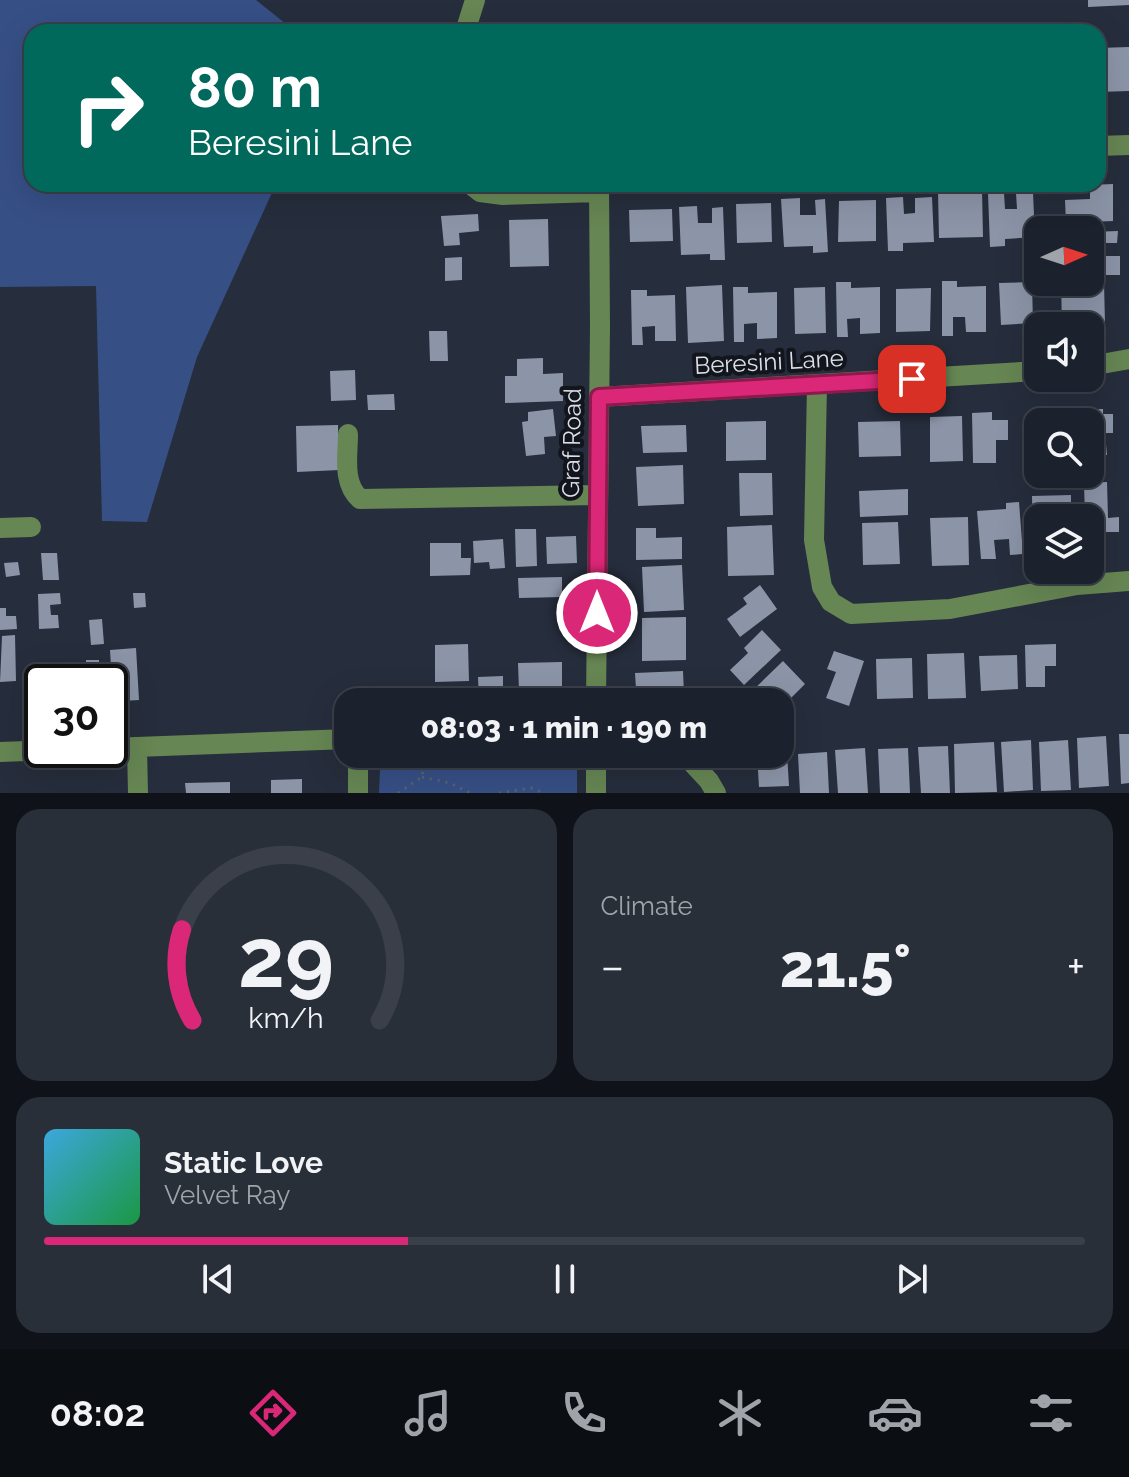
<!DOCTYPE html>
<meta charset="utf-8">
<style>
body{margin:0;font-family:Raleway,sans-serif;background:#292f39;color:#f1f3f6;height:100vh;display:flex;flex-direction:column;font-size:30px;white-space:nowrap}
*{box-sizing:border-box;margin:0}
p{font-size:26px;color:#a0a4aa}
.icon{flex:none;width:44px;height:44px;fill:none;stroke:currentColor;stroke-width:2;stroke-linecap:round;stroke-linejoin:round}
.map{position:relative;height:793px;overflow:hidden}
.panel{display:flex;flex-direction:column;gap:16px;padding:16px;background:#0f1319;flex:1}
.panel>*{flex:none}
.top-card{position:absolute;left:24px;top:24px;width:1082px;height:168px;border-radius:24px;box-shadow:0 8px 32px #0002,0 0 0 2px #3a3f49;background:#00695c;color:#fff;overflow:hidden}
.needle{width:52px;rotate:87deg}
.controls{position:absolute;left:1024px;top:216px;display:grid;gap:16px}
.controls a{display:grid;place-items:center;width:80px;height:80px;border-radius:16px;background:#1c222d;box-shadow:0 8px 32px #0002,0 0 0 2px #3a3f49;font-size:40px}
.speed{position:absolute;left:24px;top:664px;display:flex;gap:16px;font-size:40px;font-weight:700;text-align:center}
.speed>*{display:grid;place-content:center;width:104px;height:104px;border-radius:50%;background:#1c222d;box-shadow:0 8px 32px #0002,0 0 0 2px #3a3f49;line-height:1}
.speed .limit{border:4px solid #111;border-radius:12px;background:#fff;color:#111}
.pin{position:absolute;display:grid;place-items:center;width:68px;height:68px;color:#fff;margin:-34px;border-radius:16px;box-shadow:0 4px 12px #0006}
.me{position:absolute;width:88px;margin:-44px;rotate:0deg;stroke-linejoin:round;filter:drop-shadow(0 0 6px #0008)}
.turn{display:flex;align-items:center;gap:28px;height:168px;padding:0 32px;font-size:36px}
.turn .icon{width:104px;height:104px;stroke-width:2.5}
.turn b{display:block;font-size:56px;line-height:68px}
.big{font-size:60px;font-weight:800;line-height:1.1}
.panel .widget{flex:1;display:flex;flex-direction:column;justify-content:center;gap:12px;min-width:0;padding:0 28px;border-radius:24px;background:#292f39}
.panel .dial{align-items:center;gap:0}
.dial svg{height:208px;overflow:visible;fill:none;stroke:#3a3f49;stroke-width:7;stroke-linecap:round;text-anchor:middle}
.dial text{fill:#f1f3f6;stroke:none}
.song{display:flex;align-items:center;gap:24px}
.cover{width:96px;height:96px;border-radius:12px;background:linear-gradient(135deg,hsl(200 70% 55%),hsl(140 70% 35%))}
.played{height:8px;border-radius:4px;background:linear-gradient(90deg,#db2777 35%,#3a3f49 35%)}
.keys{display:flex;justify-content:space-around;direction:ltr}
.heat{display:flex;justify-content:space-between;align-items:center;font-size:44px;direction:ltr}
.panel .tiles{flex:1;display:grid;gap:16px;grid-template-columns:1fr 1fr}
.widget:last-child{grid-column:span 2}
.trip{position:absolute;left:334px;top:688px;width:460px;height:80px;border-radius:24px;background:#1c222d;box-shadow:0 8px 32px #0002,0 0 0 2px #3a3f49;font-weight:800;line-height:80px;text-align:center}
.menu{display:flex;height:128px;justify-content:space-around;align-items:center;background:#0b0e12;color:#a0a4aa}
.menu .icon{width:56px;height:56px}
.menu .selected{color:#db2777}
.menu b{font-size:36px;color:#f1f3f6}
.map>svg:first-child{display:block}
</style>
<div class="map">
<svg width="1129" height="793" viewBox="0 0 1129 793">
<rect width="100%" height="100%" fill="#262d3c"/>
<!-- green -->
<path fill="#364f85" d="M0,0h256l40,32h-264v152h244l-79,173 -50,165 -45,-1 -6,-235 -96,1z
M567,754l10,9v30h-198l1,-24 12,-9z"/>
<!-- building -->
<path fill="#8c95a8" d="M1088,0h41v5l-41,2z
M1129,47v44l-31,1v-44z
M1113,184v37l-47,2 -1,-23 25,-1v-14z
M982,190l1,47 -44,1 -1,-47z
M988,193h16l1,16h12l-1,-16h17l2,44 -30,2v7l-15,1z
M903,197l1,17 11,-1v-15l17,-1 2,45 -31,1v8h-15l-2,-53z
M800,198v17h16l-1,-15 10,-1 3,53 -15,1v-7l-29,1 -3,-48z
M876,200v41l-38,1 1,-41z
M771,203l1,39 -35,1 -1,-39z
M697,206l1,17h14v-15l11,-1 2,53h-15v-6l-29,1 -2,-48z
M672,209l1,32 -43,1 -1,-32z
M478,214l1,17 -20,2 1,12 -16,1 -3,-30z
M548,219l1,47 -39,1 -1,-47z
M1118,231l-1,12h-16l-1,13h20v19h-30v-43z
M462,257v23l-17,1v-23z
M942,281h15v6l29,-1v46h-20l-1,-15h-12v19h-11z
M836,282h15v6l29,-1v46l-20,1v-16l-13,1 1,18h-11z
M1032,282l1,41 -32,2 -2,-42z
M1104,282l1,42 -43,1 -1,-42z
M722,285l2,56 -36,2 -2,-56z
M733,287h15v6l29,-1v46l-20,1v-16l-13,1v18h-10z
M825,287l1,46 -31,1 -1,-46z
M931,288l-1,43 -34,1v-43z
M631,290h16v6l28,-1 1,46h-21v-15l-13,1 1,18h-11z
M429,331h18l1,30h-18z
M543,358v16l20,-1v28l-58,2v-27h12v-17z
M355,370l1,30 -25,1 -1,-30z
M394,394l1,16h-27l-1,-15z
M553,409l3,27 -12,1 1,17 -19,2 -4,-34 6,-1v-9z
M1103,409v5h10v19h-8l2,22 -17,1v-34h-8v-12z
M992,412v8h16v20h-12v23h-23l-1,-50z
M962,416l1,45 -33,1v-45z
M766,421v39l-40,1v-39z
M900,421l1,35 -42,1 -1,-35z
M338,425l1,45 -42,2 -1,-46z
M686,425l1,27 -44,1 -2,-27z
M683,465l1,39 -46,2 -2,-39z
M739,473h33l1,42 -33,1z
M1107,482l1,36 11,-1v15h-15v4l-8,1v5h-6v-24h-5l-1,-35z
M908,489v26l-48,2 -1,-26z
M1071,495v23h-33v22h-5l-1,-44z
M1019,502l4,52 -13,1 -1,-16 -15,1 2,19h-15l-4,-48 29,-2v-6z
M968,517l1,48 -37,1 -2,-48z
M898,522l2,42 -37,1 -1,-42z
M772,525l2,50 -46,1 -1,-49z
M636,528h20v10l26,-1v22l-46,1z
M515,529h21l1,37 -21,1z
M576,536l1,27 -30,1 -1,-27z
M503,539l2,29 -15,1 -1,-7 -15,1 -1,-22z
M430,543h31v15h10l-1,17 -40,1z
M41,553h16l2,27h-16z
M18,562l2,13 -14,2 -2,-14z
M682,565l2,45 -40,2 -2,-45z
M562,577v20l-43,1 -1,-20z
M760,585l17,24 -37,28 -13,-18 20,-15 -4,-6z
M60,593l1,11 -11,1 1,10h7l1,13 -20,1 -1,-35z
M133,593h12l1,14 -12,1z
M0,608h6v8h10l1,13 -17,1z
M686,617v43l-44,1v-43z
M102,619l2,25 -13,1 -2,-25z
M762,630l19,20 -37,35 -14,-15 18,-17 -4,-5z
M15,635l1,46 -16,1 2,-46z
M468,644l1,37 -34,1v-37z
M1056,644v22h-11v21h-19l-1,-42z
M136,648l3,52 -16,1 -1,-19 -10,1 -2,-33z
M834,651l30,10 -15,45 -23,-8 10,-26 -9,-3z
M964,653l2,45 -38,1 -1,-45z
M1017,655l1,34 -37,2 -2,-35z
M912,658l1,40 -36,1 -1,-40z
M86,660h13l1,22h-24v-5h10z
M783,661l22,23 -17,17 -6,-6 -8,7h-16l-8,-9z
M562,662v28l-43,1 -1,-28z
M683,671l1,23 -28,1 1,7h-14l-1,-14 -6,1 -1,-16z
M503,676v25l-24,1 -1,-25z
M1119,734h10v49l-8,1z
M786,736l3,50 -30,1 -2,-33h23v-17z
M1106,736l3,50 -30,2 -2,-50z
M1031,740l2,50 -29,2 -3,-50z
M1068,740l3,50 -30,1 -2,-49z
M994,742l3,50 -42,1 -1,-49z
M948,746l2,47h-29l-3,-46z
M865,748l3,45h-30l-3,-43z
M908,748l2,45h-30l-2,-44z
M827,752l2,41h-29l-2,-39z
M302,779v14h-31v-13z
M230,782v11h-44l-1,-10z"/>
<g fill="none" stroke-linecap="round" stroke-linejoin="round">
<!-- path -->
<path stroke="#5c6270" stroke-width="3" stroke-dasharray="2 6" stroke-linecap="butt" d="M422,777l28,6 20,10
M398,793l24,-16 2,-23
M499,793l32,-5 13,5"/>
<!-- minor -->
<path stroke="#668653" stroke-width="20" d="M465,32l10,-32
M1098,146l31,-1
M470,184l10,8 23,3 95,-3
M1090,366l39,-7
M817,385l-3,155 8,47 9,15 20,12 99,-5 127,-24 52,-4
M599,397l439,-26
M348,434c0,22 -6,49 12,65l238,-4
M0,528l31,-1
M596,702l4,-376 -1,-142
M137,747l1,46
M110,748l238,-9
M0,752l53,-2
M684,754l25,27 7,12
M358,793v-39
M596,793v-39"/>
</g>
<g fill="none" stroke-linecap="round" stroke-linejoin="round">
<!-- route casing -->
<g stroke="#8e194d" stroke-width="20">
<path id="route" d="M597,613l2,-216 313,-18"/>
</g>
<!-- route -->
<use href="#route" stroke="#db2777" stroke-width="14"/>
</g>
<g text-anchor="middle" stroke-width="8" stroke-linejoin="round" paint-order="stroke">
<!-- street labels -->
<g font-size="24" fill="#dadfe9" stroke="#12151c">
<text transform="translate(769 362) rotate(-3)" y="8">Beresini Lane</text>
<text transform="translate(572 443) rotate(-89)" y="8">Graf Road</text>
</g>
</g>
</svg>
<div class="controls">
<a><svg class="needle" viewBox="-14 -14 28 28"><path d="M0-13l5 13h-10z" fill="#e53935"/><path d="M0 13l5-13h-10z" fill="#a0a4aa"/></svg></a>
<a><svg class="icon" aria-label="sound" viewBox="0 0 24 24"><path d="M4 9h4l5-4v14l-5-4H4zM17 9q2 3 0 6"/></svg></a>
<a><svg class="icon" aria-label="search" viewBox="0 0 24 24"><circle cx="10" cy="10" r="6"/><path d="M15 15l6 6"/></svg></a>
<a><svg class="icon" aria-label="layers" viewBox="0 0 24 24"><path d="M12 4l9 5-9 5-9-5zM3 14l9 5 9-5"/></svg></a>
</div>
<div class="speed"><div class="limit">30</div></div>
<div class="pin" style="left:912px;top:379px;background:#d93025"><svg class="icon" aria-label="arrive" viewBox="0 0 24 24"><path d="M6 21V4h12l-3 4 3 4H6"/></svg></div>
<svg class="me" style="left:597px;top:613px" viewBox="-20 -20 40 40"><circle r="17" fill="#db2777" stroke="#fff" stroke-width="3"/><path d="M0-11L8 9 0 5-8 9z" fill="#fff"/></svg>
<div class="trip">08:03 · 1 min · 190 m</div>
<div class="top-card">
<div class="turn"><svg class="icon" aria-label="right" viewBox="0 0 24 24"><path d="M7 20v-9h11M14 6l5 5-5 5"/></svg><div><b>80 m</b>Beresini Lane</div></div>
</div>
</div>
<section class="panel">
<div class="tiles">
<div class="widget dial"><svg viewBox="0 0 100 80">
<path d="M14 69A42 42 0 1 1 86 69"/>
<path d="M14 69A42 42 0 0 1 10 34" stroke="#db2777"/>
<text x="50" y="56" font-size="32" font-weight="700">29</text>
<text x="50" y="72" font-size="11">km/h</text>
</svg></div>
<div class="widget"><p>Climate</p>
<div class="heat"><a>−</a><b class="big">21.5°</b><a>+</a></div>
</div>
<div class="widget">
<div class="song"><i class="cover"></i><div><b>Static Love</b><p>Velvet Ray</p></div></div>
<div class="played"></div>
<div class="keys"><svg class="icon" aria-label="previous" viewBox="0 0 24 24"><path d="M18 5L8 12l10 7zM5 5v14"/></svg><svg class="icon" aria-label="pause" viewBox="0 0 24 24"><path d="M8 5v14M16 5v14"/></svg><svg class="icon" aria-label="next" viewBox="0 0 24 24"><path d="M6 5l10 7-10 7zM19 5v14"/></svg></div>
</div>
</div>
</section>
<nav class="menu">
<b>08:02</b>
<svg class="icon selected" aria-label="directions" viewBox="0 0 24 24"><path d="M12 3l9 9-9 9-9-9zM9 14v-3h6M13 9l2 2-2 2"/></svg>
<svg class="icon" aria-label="music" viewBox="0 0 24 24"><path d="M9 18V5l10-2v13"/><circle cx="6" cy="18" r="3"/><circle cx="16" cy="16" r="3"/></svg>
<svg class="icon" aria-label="phone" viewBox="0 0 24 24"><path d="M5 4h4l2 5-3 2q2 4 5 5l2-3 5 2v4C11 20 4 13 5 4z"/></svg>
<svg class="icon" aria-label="climate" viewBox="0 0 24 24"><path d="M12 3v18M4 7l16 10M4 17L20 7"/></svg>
<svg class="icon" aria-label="car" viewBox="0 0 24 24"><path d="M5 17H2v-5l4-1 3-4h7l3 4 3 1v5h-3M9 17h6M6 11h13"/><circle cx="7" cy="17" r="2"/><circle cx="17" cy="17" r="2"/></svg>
<svg class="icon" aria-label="filters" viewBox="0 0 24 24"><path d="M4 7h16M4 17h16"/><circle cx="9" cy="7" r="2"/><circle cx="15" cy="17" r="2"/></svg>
</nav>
